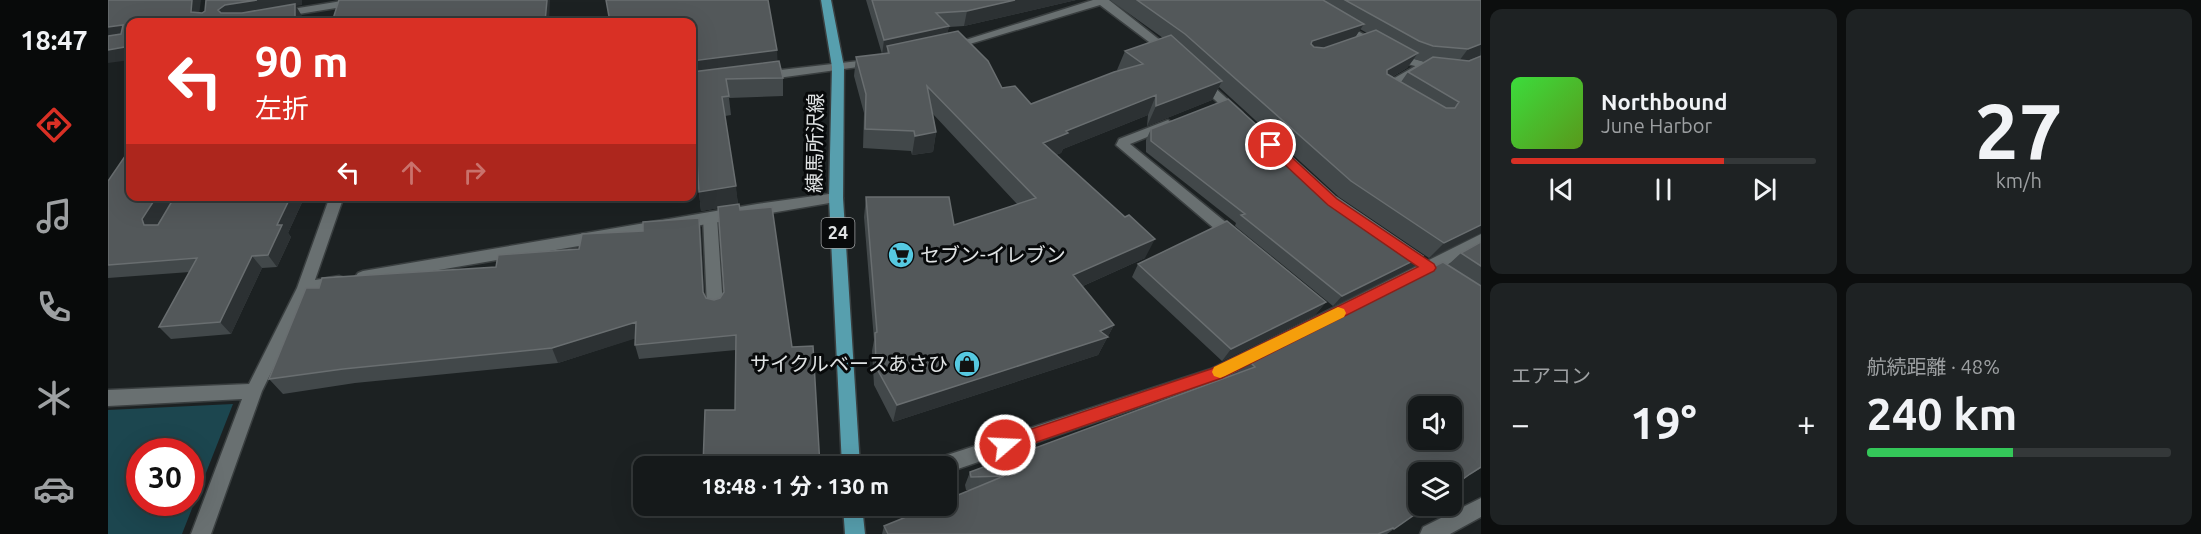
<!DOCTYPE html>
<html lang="ja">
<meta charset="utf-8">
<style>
body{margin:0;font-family:Ubuntu,"Noto Sans JP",sans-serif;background:#1e2223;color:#f1f3f6;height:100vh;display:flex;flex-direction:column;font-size:22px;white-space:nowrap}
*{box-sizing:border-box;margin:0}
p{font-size:20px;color:#9da0a2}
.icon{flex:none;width:33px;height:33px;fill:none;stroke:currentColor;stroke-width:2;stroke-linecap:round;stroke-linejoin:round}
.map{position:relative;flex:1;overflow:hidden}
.drawer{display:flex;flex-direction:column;gap:9px;padding:9px;background:#0c0e0e;width:720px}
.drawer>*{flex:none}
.top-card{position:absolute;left:18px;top:18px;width:570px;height:183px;border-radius:12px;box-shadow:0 6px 24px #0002,0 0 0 2px #343839;background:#d93025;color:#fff;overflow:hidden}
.controls{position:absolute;left:1300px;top:396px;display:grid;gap:12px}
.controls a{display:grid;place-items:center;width:54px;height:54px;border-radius:12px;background:#15191a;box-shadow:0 6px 24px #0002,0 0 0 2px #343839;font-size:30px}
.speed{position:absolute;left:18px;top:438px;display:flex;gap:12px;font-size:30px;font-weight:700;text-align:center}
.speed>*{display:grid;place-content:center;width:78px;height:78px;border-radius:50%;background:#15191a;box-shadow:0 6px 24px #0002,0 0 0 2px #343839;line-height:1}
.speed .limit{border:9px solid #d22;background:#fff;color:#111}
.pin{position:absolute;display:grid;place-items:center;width:51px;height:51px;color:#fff;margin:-26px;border:3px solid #fff;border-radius:50%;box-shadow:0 2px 6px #0007}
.me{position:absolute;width:66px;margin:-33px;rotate:71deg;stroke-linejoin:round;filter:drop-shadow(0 0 4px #0008)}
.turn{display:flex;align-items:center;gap:21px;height:126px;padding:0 30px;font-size:27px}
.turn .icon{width:78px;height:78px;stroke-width:2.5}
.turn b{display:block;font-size:42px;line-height:51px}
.lanes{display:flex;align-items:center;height:57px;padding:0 30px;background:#0003;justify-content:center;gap:30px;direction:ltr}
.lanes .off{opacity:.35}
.big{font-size:45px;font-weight:700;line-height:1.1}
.drawer .widget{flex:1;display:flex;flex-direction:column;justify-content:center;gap:9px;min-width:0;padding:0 21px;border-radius:12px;background:#1e2223}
.drawer .dial{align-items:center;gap:0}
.dial b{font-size:78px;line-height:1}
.song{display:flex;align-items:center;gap:18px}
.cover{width:72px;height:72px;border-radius:9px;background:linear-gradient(135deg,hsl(120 70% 55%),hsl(90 70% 35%))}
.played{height:6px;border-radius:3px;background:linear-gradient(90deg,#d93025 70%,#343839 70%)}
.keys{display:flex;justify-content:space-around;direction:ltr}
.heat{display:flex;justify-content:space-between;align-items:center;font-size:33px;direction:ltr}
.charge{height:9px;border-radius:4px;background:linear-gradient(90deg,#34c759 48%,#343839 0)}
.drawer .tiles{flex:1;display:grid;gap:9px;grid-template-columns:repeat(2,1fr)}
.trip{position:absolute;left:525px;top:456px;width:324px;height:60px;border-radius:12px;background:#15191a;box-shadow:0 6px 24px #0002,0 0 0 2px #343839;font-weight:700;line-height:60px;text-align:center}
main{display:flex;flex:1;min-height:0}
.tabs{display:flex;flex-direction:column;width:108px;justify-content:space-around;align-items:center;background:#080a0a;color:#9da0a2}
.tabs .icon{width:42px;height:42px}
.tabs .current{color:#d93025}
.tabs b{font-size:27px;color:#f1f3f6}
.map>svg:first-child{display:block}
</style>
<main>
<nav class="tabs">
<b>18:47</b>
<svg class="icon current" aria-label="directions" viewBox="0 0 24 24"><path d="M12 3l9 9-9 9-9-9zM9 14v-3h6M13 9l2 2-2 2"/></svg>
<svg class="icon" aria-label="music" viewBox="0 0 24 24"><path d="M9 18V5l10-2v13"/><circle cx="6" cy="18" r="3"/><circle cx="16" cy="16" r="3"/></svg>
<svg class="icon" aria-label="phone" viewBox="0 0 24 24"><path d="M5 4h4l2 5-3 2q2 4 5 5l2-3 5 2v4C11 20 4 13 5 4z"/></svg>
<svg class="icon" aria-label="climate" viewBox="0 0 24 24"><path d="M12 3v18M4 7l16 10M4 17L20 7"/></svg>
<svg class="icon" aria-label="car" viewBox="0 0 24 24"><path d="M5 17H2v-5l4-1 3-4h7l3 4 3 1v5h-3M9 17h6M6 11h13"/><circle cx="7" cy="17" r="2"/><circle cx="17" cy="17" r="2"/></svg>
</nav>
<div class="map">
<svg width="1373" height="534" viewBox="0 0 1373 534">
<rect width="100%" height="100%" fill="#1c2122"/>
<!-- green -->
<path fill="#1c464f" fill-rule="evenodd" d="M125,404l-51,130h-74v-124zM32,452h50v50h-50z"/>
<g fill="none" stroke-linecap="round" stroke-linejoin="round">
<!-- service casing -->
<g stroke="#3a3f40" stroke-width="3">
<path id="service" d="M1311,64l4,1v4l-32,19 -1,4h-8l-5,-4z
M1060,120l6,4 -2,3 -42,17 109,89 2,4 -2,4h-10l-113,-96 3,-6z
M602,212l7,5 6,90 -2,4 -6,2 -6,-2 -2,-4 -4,-90z"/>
</g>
<!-- minor casing -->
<g stroke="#3a3f40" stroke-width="3">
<path id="minor" d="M240,0h24l-5,3 -87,14 -5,-3 5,-3z
M985,0h16l66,52 -2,2h-8l-65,-49 -147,44 -4,1 -6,-3z
M1233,22l63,34 38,11 2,2 -6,3 -42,-11 -59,-34v-4z
M768,59l6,3 -2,2 -117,16 -6,-4 6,-4z
M1092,76l4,2 38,34 2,3 -2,3h-8l-38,-36v-4z
M728,193l5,2 2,3 -2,3 -478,82 -5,-2 -3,-4 3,-4 5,-2 394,-67z
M222,196h14l-29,84 24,-4 5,2 3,4 -3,4 -34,7 -48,98 -51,143h-20l51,-135 -134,7v-16l141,-6 48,-96z
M1373,234v12l-47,26 -212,107 -276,94v-7h-14l2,-6 7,-3 270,-88z
M1373,498v19l-31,17h-30l3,-7z"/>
</g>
<!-- primary casing -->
<g stroke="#3a3f40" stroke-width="3">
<path id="primary" d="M713,0h10l13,67 -1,131 17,268h-18l-13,-268 3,-131z
M735,506h19l3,28h-20z"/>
</g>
<!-- service -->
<use href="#service" fill="#697071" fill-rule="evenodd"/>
<!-- minor -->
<use href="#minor" fill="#697071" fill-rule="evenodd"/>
<!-- primary -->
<use href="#primary" fill="#579fae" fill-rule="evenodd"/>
</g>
<!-- wall -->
<path fill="#42484a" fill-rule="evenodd" d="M758,0h210l-112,26 -15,1 -2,6 55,55 29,16 88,-33 -2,-1 8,-19 38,-13 -53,-38h371v233l-52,25 -90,-61 -120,-110 -7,13 -65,26 1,-11 -85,34 -2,4 -5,2 89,103 -62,28 31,39 -16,30 -205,67 -19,-37 -2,-34 2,-11 -10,-123 2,-20 88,28 63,-21 -84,-90 3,18 -3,20 -21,3 -1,-4 -48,-3 1,-35 -10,-37 2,-19 26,-3zM1252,29l7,4 -12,4zM1306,59l11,3 -17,10 -7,10 -9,-5 15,-9z
M584,22l86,39 5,17v18l-54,2 2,17 -6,1 13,88 54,143 28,119 -85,-56 1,-60 -97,9 -4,-14v-7l-77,25 -203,20 -72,11 -14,-15 50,-91 177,-21 83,-18 64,-18 56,-13 2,15 3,62 2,3 8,2 6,-2 4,-6 -6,-84 -17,3 -2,-19 -2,-28h-1l-4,-37z
M1043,129l184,67 88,60 -10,11 -80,39 -98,-80 1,-3 -90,-71v-12z
M0,181l22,15h175l-17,37 3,4 -14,30 -15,1 -31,66 -60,5 -12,-12 31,-55 -82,6z
M1373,242v226l-20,12 -74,54h-505l2,-8 87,-36h-5l-1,-5 5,-13 267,-99 11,-13 200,-95 13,-12z
M1030,264l188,38 -11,13 -93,46 -90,-84z"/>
<!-- shaded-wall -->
<path fill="#2c3133" d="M84,0h9l-3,22 -7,-10z
M149,0h45v5l-6,1 6,10v6h-76l-8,-12 7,-5z
M439,0h3l-1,22h-4z
M907,0h61l-112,26 3,-15z
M1256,24l-10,15 -51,18 9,-16z
M15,25l7,10 -22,5v-13z
M841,26l-3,15 -59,5v8l-5,1 2,-15z
M1373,44l-1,12 -24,9 12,-16z
M22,46v14l-22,3v-13z
M669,50l1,19 -86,11v-19z
M1310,53l-11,15 -31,18 11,-16z
M1114,81l-10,19 -65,26 9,-20z
M1048,95l-8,20 -85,34 -2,4 -25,9 7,-19 23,-12z
M828,132l-3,20 -21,3 3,-19z
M628,186l2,19 -37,6 -2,-19z
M49,196h19l-23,35 -9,-6 -2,-6z
M183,196h14l-17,37 3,4 -14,30 -9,-12 9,-30z
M591,218l2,15 4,74 -2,-15z
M1373,225v8l-52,25 15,-15z
M1047,239l-10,19 -80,36 8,-19z
M144,256l10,12 -31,66 -11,-12z
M1315,256l-10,11 -80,39 9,-10z
M1218,302l-11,13 -93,46 9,-12z
M528,322l4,15 -82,26 -6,-15z
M1006,325l-16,30 -205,67 4,-17z"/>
<!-- building -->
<path fill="#53585a" stroke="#696e70" stroke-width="1.5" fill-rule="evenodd" d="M0,0h84l-1,12 11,1 3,-2 1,-11h51l-32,5 -7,5 3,3h21l53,-9v18h-165v24l-22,4v-14l13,-2 2,-9 -15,2z
M231,0h208l-2,22h-213z
M498,0h162l9,50 -85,11v-39h-82z
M764,0h143l-48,11 -31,2 13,13 -65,14z
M1029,0h186l41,24 -52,17 -1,3 3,3 10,1 52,-18 42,23 -31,17v4l59,34h9l4,-6 -51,-30 25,-15 36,4 12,-5v169l-37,18 -93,-62 -166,-147z
M1237,0h136v44l-13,5 -35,-3 -14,-5z
M850,31l30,30 14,27 13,-2 16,18 83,-32 29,-8 -18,-13 46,-16 51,46 -66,25v-11l-90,36 2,2 -25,10 82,74 4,-2 26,24 -82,36 41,50 -14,6 8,6 -211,68 -21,-38 -1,-34 2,-1 -11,-135h83l5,28 82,-27 -109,-112 9,46 -21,4 -1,-5 -49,-2 1,-35 -10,-37 33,-4 -2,-7z
M671,61l4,17 -57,1 3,17 -7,1 14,89 -37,6 -3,-47h-3l-1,-18v-55z
M1120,99l107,97 88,60 -81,40 -101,-81 4,-1 -94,-73v-12z
M22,149v47h27l-15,23 2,6h14l17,-29h116l-14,29h5l-14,30 -16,1 -32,66 -61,5 38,-69 -89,7v-84z
M631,204l1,6 32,-3 20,140 21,-1 7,120h-117l2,-56h30l1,-75 -101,10 1,-23 -84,26 -209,21 -74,10 37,-91h13l3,-10 174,-11 2,-12 81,-6 3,-15 61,-3v-9l56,-4 4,74 3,6 8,2 6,-2 4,-6 -6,-85z
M1119,221l99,81 -95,47 -93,-85z
M1373,242v24l-20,-13z
M1335,262l38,24v181l-11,7 -18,13v-15h-33v34h8l-33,23 -1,-1 -15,6h-490l-4,-8 49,-20h13v-6l58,-24 -33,1 -1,-5 285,-105 -7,-7zM1311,406h33v34h-33z"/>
<!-- route -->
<path fill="#d93025" stroke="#8d1f18" stroke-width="1.5" d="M1163,141l4,1 62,57 97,65 2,4 -2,3 -212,107 -217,75 -6,-3 -3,-5 3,-5 212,-71 207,-102 -90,-62 -61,-57v-6z"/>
<!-- slow -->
<path fill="#f59e0b" d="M1230,307l6,2 2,4 -2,4 -119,59 -5,2 -6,-2 -2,-4 2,-5z"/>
<!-- icons -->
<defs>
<g id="supermarket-disc" transform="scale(1.35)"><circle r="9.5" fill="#56c9e1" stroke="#080a0b"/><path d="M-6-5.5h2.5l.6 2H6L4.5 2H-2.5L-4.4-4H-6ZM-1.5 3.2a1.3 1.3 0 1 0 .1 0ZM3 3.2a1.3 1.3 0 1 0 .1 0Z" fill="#111"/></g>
<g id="shop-disc" transform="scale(1.35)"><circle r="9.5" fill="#56c9e1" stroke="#080a0b"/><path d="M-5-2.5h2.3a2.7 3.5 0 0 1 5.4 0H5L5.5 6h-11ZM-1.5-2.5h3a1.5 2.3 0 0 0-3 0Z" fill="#111"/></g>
</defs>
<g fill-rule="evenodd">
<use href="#supermarket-disc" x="793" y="255"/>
<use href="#shop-disc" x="859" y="364"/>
</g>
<g text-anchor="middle" stroke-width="6" stroke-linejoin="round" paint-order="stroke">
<!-- shield labels -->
<rect fill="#080a0b" stroke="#9ea1a2" stroke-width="1.5" x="713.5" y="218" width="33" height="30" rx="4.5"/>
<g font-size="18" font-weight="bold" fill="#dfe2e3">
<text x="730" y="239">24</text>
</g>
<!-- street labels -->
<g font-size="20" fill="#dfe2e3" stroke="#080a0b">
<text transform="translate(707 143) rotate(-89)" y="7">練馬所沢線</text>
</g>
<!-- poi labels -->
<g font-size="20" fill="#dfe2e3" stroke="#080a0b" text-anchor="start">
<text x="812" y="262">セブン-イレブン</text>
<text x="840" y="371" text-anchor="end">サイクルベースあさひ</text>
</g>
</g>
</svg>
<div class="controls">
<a><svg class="icon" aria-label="sound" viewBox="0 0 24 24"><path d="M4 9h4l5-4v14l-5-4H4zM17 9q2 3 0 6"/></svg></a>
<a><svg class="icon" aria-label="layers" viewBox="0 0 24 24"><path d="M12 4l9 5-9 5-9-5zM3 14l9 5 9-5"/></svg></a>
</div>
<div class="speed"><div class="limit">30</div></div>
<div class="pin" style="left:1163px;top:145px;background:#d93025"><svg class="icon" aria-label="arrive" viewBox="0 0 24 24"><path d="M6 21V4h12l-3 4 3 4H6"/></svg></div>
<svg class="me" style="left:897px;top:445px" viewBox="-20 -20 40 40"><circle r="17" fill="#d93025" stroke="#fff" stroke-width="3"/><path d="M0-11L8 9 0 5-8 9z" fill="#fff"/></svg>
<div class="trip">18:48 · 1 分 · 130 m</div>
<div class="top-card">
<div class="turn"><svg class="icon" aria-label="left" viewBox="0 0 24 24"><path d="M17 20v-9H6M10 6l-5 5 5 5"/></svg><div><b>90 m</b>左折</div></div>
<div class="lanes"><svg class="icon" aria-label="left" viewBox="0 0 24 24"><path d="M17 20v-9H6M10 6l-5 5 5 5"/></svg><svg class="icon off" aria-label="ahead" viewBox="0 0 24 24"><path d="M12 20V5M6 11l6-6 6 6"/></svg><svg class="icon off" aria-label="right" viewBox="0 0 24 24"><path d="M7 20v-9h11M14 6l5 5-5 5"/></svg></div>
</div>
</div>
<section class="drawer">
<div class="tiles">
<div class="widget">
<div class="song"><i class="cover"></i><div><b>Northbound</b><p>June Harbor</p></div></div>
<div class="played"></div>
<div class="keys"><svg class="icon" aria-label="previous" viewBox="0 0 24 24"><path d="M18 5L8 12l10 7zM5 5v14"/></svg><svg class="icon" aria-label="pause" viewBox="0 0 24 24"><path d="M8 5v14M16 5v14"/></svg><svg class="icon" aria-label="next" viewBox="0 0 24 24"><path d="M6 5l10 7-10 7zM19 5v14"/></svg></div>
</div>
<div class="widget dial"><b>27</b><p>km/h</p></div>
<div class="widget"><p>エアコン</p>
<div class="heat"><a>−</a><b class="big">19°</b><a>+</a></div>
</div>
<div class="widget"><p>航続距離 · 48%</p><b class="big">240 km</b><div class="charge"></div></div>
</div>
</section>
</main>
